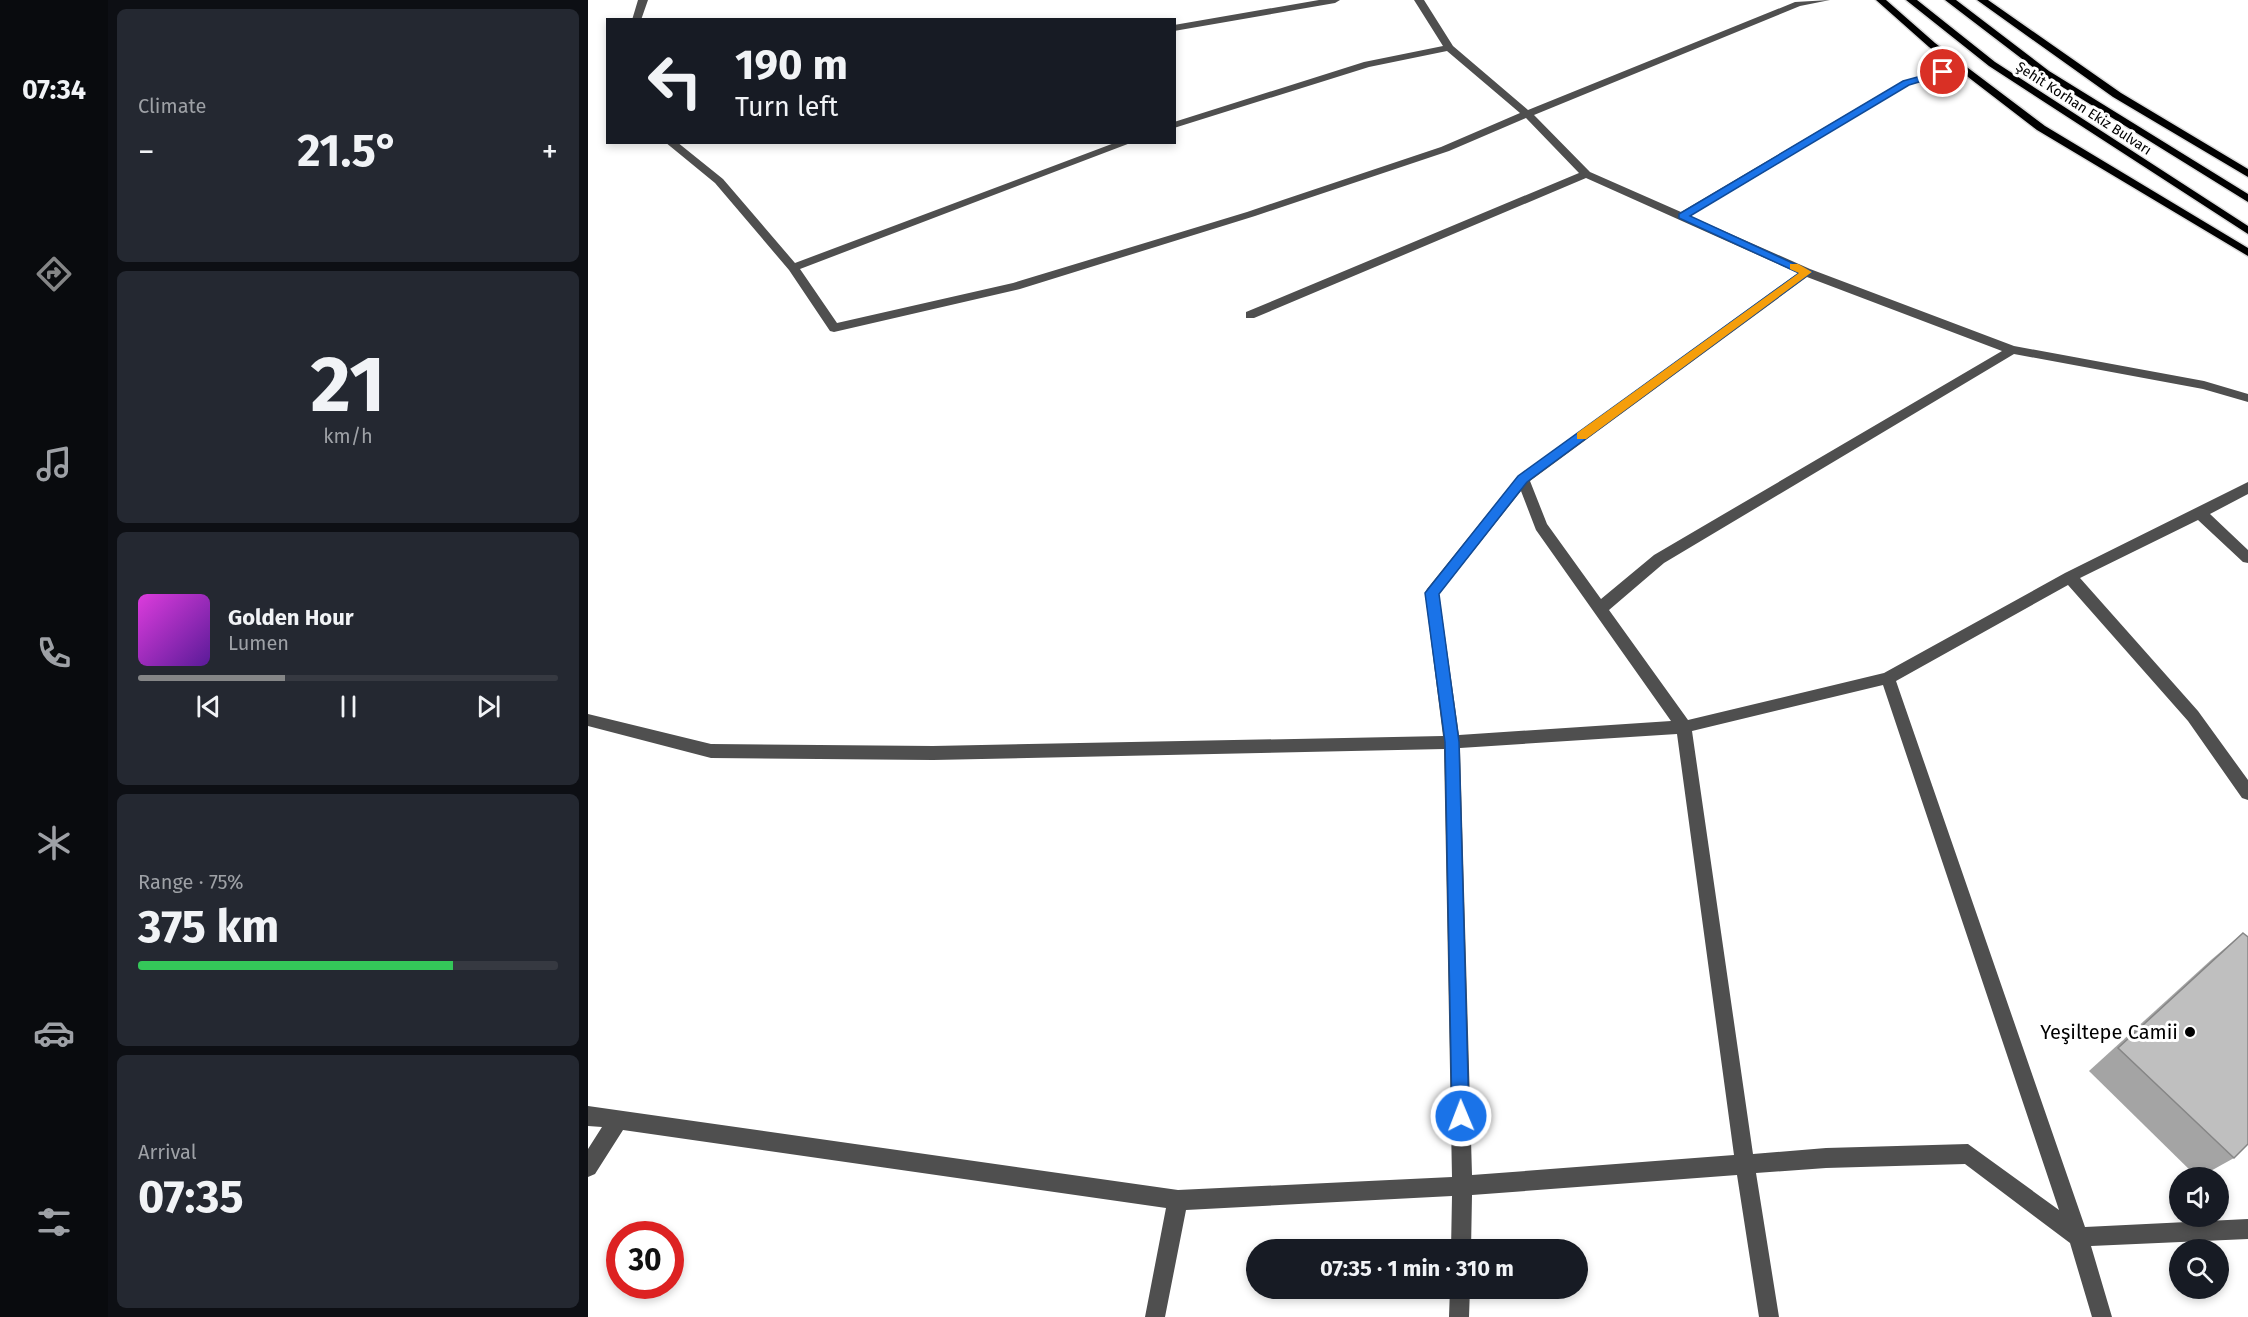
<!DOCTYPE html>
<meta charset="utf-8">
<style>
body{margin:0;font-family:"Fira Sans",sans-serif;background:#242831;color:#f1f3f6;height:100vh;display:flex;flex-direction:column;font-size:22px;white-space:nowrap}
*{box-sizing:border-box;margin:0}
p{font-size:20px;color:#9ea1a6}
.icon{flex:none;width:33px;height:33px;fill:none;stroke:currentColor;stroke-width:2;stroke-linecap:round;stroke-linejoin:round}
.map{position:relative;flex:1;overflow:hidden}
.details{display:flex;flex-direction:column;gap:9px;padding:9px;background:#0d0f14;width:480px}
.details>*{flex:none}
.top-card{position:absolute;left:18px;top:18px;width:570px;height:126px;border-radius:0px;box-shadow:0 3px 9px #0003;background:#171b24;color:#f1f3f6;overflow:hidden}
.fabs{position:absolute;left:1581px;top:1167px;display:grid;gap:12px}
.fabs a{display:grid;place-items:center;width:60px;height:60px;border-radius:50%;background:#171b24;box-shadow:0 3px 9px #0003;font-size:30px}
.speed{position:absolute;left:18px;top:1221px;display:flex;gap:12px;font-size:30px;font-weight:700;text-align:center}
.speed>*{display:grid;place-content:center;width:78px;height:78px;border-radius:50%;background:#171b24;box-shadow:0 3px 9px #0003;line-height:1}
.speed .limit{border:9px solid #d22;background:#fff;color:#111}
.pin{position:absolute;display:grid;place-items:center;width:51px;height:51px;color:#fff;margin:-26px;border:3px solid #fff;border-radius:50%;box-shadow:0 2px 6px #0007}
.me{position:absolute;width:66px;margin:-33px;rotate:359deg;stroke-linejoin:round;filter:drop-shadow(0 0 4px #0008)}
.turn{display:flex;align-items:center;gap:21px;height:126px;padding:0 30px;font-size:27px}
.turn .icon{width:78px;height:78px;stroke-width:2.5}
.turn b{display:block;font-size:42px;line-height:51px}
.big{font-size:45px;font-weight:700;line-height:1.1}
.details .card{flex:1;display:flex;flex-direction:column;justify-content:center;gap:9px;min-width:0;padding:0 21px;border-radius:9px;background:#242831}
.details .dial{align-items:center;gap:0}
.dial b{font-size:78px;line-height:1}
.song{display:flex;align-items:center;gap:18px}
.cover{width:72px;height:72px;border-radius:9px;background:linear-gradient(135deg,hsl(300 70% 55%),hsl(270 70% 35%))}
.played{height:6px;border-radius:3px;background:linear-gradient(90deg,#858687 35%,#363941 35%)}
.keys{display:flex;justify-content:space-around;direction:ltr}
.heat{display:flex;justify-content:space-between;align-items:center;font-size:33px;direction:ltr}
.charge{height:9px;border-radius:4px;background:linear-gradient(90deg,#34c759 75%,#363941 0)}
.trip{position:absolute;left:658px;top:1239px;width:342px;height:60px;border-radius:30px;background:#171b24;box-shadow:0 3px 9px #0003;font-weight:700;line-height:60px;text-align:center}
main{display:flex;flex:1;min-height:0}
.menu{display:flex;flex-direction:column;width:108px;justify-content:space-around;align-items:center;background:#090b0e;color:#9ea1a6}
.menu .icon{width:42px;height:42px}
.menu .selected{color:#858687}
.menu b{font-size:27px;color:#f1f3f6}
.map>svg:first-child{display:block}
</style>
<main>
<nav class="menu">
<b>07:34</b>
<svg class="icon selected" aria-label="directions" viewBox="0 0 24 24"><path d="M12 3l9 9-9 9-9-9zM9 14v-3h6M13 9l2 2-2 2"/></svg>
<svg class="icon" aria-label="music" viewBox="0 0 24 24"><path d="M9 18V5l10-2v13"/><circle cx="6" cy="18" r="3"/><circle cx="16" cy="16" r="3"/></svg>
<svg class="icon" aria-label="phone" viewBox="0 0 24 24"><path d="M5 4h4l2 5-3 2q2 4 5 5l2-3 5 2v4C11 20 4 13 5 4z"/></svg>
<svg class="icon" aria-label="climate" viewBox="0 0 24 24"><path d="M12 3v18M4 7l16 10M4 17L20 7"/></svg>
<svg class="icon" aria-label="car" viewBox="0 0 24 24"><path d="M5 17H2v-5l4-1 3-4h7l3 4 3 1v5h-3M9 17h6M6 11h13"/><circle cx="7" cy="17" r="2"/><circle cx="17" cy="17" r="2"/></svg>
<svg class="icon" aria-label="filters" viewBox="0 0 24 24"><path d="M4 7h16M4 17h16"/><circle cx="9" cy="7" r="2"/><circle cx="15" cy="17" r="2"/></svg>
</nav>
<section class="details">
<div class="card"><p>Climate</p>
<div class="heat"><a>−</a><b class="big">21.5°</b><a>+</a></div>
</div>
<div class="card dial"><b>21</b><p>km/h</p></div>
<div class="card">
<div class="song"><i class="cover"></i><div><b>Golden Hour</b><p>Lumen</p></div></div>
<div class="played"></div>
<div class="keys"><svg class="icon" aria-label="previous" viewBox="0 0 24 24"><path d="M18 5L8 12l10 7zM5 5v14"/></svg><svg class="icon" aria-label="pause" viewBox="0 0 24 24"><path d="M8 5v14M16 5v14"/></svg><svg class="icon" aria-label="next" viewBox="0 0 24 24"><path d="M6 5l10 7-10 7zM19 5v14"/></svg></div>
</div>
<div class="card"><p>Range · 75%</p><b class="big">375 km</b><div class="charge"></div></div>
<div class="card"><p>Arrival</p><b class="big">07:35</b></div>
</section>
<div class="map">
<svg width="1660" height="1317" viewBox="0 0 1660 1317">
<rect width="100%" height="100%" fill="#fff"/>
<g fill="none" stroke-linecap="round" stroke-linejoin="round">
<!-- major casing -->
<g stroke="#dbdbdb" stroke-width="3">
<path id="major" d="M1288,0h10l49,43 110,83 203,122v8l-211,-126 -108,-83z
M1318,0h11l78,62 253,164v8l-259,-168z
M1357,0h11l93,71 199,123v8l-205,-127z
M1389,0h11l133,93 127,76v8l-135,-80z"/>
</g>
<!-- minor -->
<path fill="#4f4f4f" fill-rule="evenodd" d="M50,0h10l-7,20h-9z
M731,0h21l-5,3 -161,28v-6z
M826,0h10l29,46 75,64 267,-108 35,-2 -30,6 -266,109 56,57 91,40 222,-131 61,-16v4l-55,16 -219,131 120,53 204,77 190,35 44,13v8l-45,-13 -189,-35 -350,209 -55,47 79,110 196,-47 181,-100 183,-91v12l-38,20 38,36v13l-5,-1 -45,-42 -118,58 118,133 50,69v20l-6,-2 -54,-77 -120,-136 -172,96 189,546 163,-8v20l-157,7 21,71h-20l-22,-74 -105,-79 -139,4 -70,5 23,144h-20l-22,-142 -265,20 -1,55h-20l1,-54 -266,14 -21,107h-20l21,-109 -543,-78 -28,44 -7,3v-28l14,-22 -14,-1v-20l590,84 274,-13 -8,-428 -511,11 -222,-2 -123,-32v-12l123,30 222,2 510,-10 -18,-143 2,-4 91,-113 280,-203 -212,-95 -332,140h-8v-6l333,-139 -53,-55 -77,33 -194,65 -235,73 -186,43 -4,-1 -41,-61 -74,-87 -50,-41h12l46,37 72,84 322,-121h16l-333,127 37,54 176,-40 234,-71 194,-65 79,-34 -73,-62 -78,16 -195,61v-6l190,-60 79,-16zM1219,277l195,74 -348,204 -53,44 -54,-75 -17,-43zM933,491l15,39 135,191 -212,14 -20,-141zM1295,685l176,525 -91,-66 -142,4 -73,6 -61,-423zM1089,734l57,421 -262,20 -12,-427z
M862,1288h20l-1,29h-20z"/>
<!-- major -->
<use href="#major" fill="#000" fill-rule="evenodd"/>
</g>
<!-- wall -->
<path fill="#a4a4a4" d="M1655,933l-9,225 -36,20 -109,-107 122,-111z"/>
<!-- building -->
<path fill="#bfbfbf" stroke="#868686" stroke-width="1.5" d="M1655,933l5,4v207l-14,14 -116,-110z"/>
<!-- route -->
<path fill="#1a73e8" stroke="#114b97" stroke-width="1.5" d="M1355,70l3,1v3l-37,11 -219,131 122,56 -285,210 -88,112 20,148 10,374 -2,6 -6,3 -7,-3 -2,-6 -7,-374 -20,-149 93,-117 281,-203 -120,-55v-4l224,-133z"/>
<!-- slow -->
<path fill="#f59e0b" d="M1202,264h8l14,8 -226,167h-9v-6l222,-160 -9,-4z"/>
<!-- markers -->
<circle fill="#000" stroke="#fff" stroke-width="2" cx="1602" cy="1032" r="6"/>
<g text-anchor="middle" stroke-width="6" stroke-linejoin="round" paint-order="stroke">
<!-- far-street labels -->
<g font-size="14" fill="#000" stroke="#fff">
<text transform="translate(1496 108) rotate(33)" y="5">Şehit Korhan Ekiz Bulvarı</text>
</g>
<!-- near-poi labels -->
<g font-size="20" fill="#000" stroke="#fff" text-anchor="end">
<text x="1590" y="1039">Yeşiltepe Camii</text>
</g>
</g>
</svg>
<div class="fabs">
<a><svg class="icon" aria-label="sound" viewBox="0 0 24 24"><path d="M4 9h4l5-4v14l-5-4H4zM17 9q2 3 0 6"/></svg></a>
<a><svg class="icon" aria-label="search" viewBox="0 0 24 24"><circle cx="10" cy="10" r="6"/><path d="M15 15l6 6"/></svg></a>
</div>
<div class="speed"><div class="limit">30</div></div>
<div class="pin" style="left:1355px;top:72px;background:#d93025"><svg class="icon" aria-label="arrive" viewBox="0 0 24 24"><path d="M6 21V4h12l-3 4 3 4H6"/></svg></div>
<svg class="me" style="left:873px;top:1116px" viewBox="-20 -20 40 40"><circle r="17" fill="#1a73e8" stroke="#fff" stroke-width="3"/><path d="M0-11L8 9 0 5-8 9z" fill="#fff"/></svg>
<div class="trip">07:35 · 1 min · 310 m</div>
<div class="top-card">
<div class="turn"><svg class="icon" aria-label="left" viewBox="0 0 24 24"><path d="M17 20v-9H6M10 6l-5 5 5 5"/></svg><div><b>190 m</b>Turn left</div></div>
</div>
</div>
</main>
